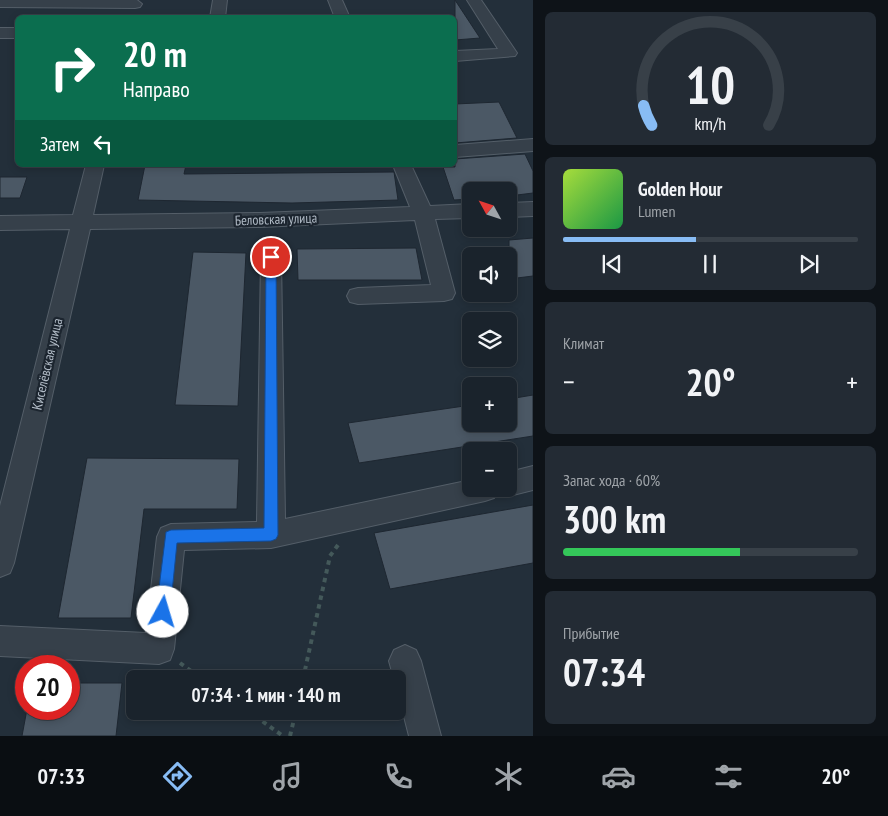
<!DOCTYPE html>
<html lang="ru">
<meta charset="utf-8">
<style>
body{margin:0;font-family:"PT Sans Narrow",sans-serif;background:#232b34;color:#f1f3f6;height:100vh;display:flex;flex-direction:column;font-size:19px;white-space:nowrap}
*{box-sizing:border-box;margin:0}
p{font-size:16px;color:#9fa4a9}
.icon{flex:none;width:28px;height:28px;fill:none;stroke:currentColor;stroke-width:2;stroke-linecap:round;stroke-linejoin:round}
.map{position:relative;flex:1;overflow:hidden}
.panel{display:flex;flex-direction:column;gap:12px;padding:12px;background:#0e1318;width:355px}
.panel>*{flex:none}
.banner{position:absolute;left:15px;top:15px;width:442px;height:152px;border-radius:8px;box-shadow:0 2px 8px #0003,0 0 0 1px #384048;background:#0b6e4f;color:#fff;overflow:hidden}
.needle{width:32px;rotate:310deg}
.fabs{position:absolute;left:462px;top:182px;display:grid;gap:10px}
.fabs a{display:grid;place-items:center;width:55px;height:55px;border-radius:8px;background:#1a232c;box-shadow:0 2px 8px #0003,0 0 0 1px #384048;font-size:25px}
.speed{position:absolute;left:15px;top:655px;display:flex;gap:10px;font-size:25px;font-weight:700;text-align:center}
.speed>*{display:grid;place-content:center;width:65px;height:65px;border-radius:50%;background:#1a232c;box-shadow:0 2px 8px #0003,0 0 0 1px #384048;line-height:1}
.speed .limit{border:8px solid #d22;background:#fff;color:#111}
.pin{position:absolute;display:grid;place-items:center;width:42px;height:42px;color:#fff;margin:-21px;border:2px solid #fff;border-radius:50%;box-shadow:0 1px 5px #0007}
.me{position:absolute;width:55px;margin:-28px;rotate:6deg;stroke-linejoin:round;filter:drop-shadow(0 0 4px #0008)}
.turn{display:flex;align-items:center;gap:18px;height:105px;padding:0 25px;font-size:22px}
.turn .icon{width:65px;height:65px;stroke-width:2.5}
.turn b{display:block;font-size:35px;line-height:42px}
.then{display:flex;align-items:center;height:48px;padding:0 25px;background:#0003;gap:10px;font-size:19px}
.big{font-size:38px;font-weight:700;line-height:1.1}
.panel .widget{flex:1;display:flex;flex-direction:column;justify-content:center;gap:8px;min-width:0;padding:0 18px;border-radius:8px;background:#232b34}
.panel .dial{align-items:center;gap:0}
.dial svg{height:130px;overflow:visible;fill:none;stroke:#384048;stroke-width:7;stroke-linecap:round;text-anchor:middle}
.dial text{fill:#f1f3f6;stroke:none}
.song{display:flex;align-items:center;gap:15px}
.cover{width:60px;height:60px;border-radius:8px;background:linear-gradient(135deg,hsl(80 70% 55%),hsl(140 70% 35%))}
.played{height:5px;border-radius:2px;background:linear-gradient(90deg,#88bcf4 45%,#384048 45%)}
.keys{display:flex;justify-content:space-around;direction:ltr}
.heat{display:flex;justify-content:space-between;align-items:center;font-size:28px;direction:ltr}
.charge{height:8px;border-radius:4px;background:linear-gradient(90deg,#34c759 60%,#384048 0)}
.trip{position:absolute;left:126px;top:670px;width:280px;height:50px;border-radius:8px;background:#1a232c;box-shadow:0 2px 8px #0003,0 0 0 1px #384048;font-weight:700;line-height:50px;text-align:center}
.tab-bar{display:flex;height:80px;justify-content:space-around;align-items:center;background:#0a0e12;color:#9fa4a9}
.tab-bar .icon{width:35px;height:35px}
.tab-bar .on{color:#88bcf4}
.tab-bar b{font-size:22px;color:#f1f3f6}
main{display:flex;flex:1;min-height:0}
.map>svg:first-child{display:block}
</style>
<main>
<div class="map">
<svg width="533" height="736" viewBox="0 0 533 736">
<rect width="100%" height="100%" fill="#232f3a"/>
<!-- building -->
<path fill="#4b5865" stroke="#1e2731" d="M455,0l25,38 -25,2z
M499,102l18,36 -62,5v-39z
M525,154l8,17v22l-24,3v-5h-38v8l-17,1 -11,-33h12v-8z
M145,165h41l-2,9 210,-2 4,28 -106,3 -154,-3z
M0,177h27l-7,21h-20z
M533,238v38l-24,3v-39z
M416,248l6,32h-124l-1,-31z
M193,252l53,1 -8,153 -63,-1z
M533,395v41l-174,27 -11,-40 123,-18v19h38v-25z
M87,458l152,1 -2,50h-93l-13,109h-73z
M533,505v58l-143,26 -16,-56z
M69,683h53l-6,53h-94l5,-27h42z"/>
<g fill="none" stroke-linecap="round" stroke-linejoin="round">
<!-- minor casing -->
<g stroke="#545e68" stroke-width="2">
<path id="minor" d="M0,0h137l5,4 -2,3 -5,1 -135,-1z
M213,0h14l-2,18h-15z
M328,0h14l8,18h-15z
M467,0h14l36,53 -2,3 -60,5v-10l43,-2z
M0,28h18v10h-18z
M533,139v12l-78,6v-12z
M86,165h18l-11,50 167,-2 150,-6 -17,-42h18l19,41 41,-2v14l-36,1 20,74 -3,6 -8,2 -86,3 -8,-2 -3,-6 3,-6 8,-2 73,-3 -16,-65 -155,7 -170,2 -76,334 -4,10 -10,4v-71l70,-277 -70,1v-14l73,-1z
M533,202v14l-24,1v-14z
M271,250l7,2 3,5 4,262 186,-39v9h38v-17l24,-6v24l-24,6 -9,-4 -2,-3 -4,9 -9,3 -214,47 -87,2 -10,99 -4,11 -11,4 -159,-8v-30l146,7 11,-96 4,-9 10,-4 86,-2 4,-265 3,-5z
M405,645l11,5 5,11 20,75h-32l-11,-43v-14h-4l-5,-18 5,-11z"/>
</g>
<!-- path -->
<path stroke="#44595a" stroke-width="4" stroke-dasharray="4.5 4.5" stroke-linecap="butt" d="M180,663l22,16
M303,679l27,-123 8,-11
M248,711l35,25
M290,736l6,-25"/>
<!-- minor -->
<use href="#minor" fill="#36404a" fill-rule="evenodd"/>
</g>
<!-- route -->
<path fill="#1a73e8" stroke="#114b97" d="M271,253l5,4 2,278 -2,4 -5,2 -94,2 -7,69 -2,5 -5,2 -5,-2 -2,-5 10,-80 5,-2 93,-2 2,-271z"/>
<g text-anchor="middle" stroke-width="4.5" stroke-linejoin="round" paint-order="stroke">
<!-- street labels -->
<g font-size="14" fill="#b1bbc6" stroke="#1c252f">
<text transform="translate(276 219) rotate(-2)" y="5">Беловская улица</text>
<text transform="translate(47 364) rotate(-77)" y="5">Киселёвская улица</text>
</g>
</g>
</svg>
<div class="fabs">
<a><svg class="needle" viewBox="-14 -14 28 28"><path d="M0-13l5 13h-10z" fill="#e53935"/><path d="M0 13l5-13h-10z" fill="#9fa4a9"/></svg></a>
<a><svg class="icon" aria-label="sound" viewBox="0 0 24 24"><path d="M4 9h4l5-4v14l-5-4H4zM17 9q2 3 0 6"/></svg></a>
<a><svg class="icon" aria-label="layers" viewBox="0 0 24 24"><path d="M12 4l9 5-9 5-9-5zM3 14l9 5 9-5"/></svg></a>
<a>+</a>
<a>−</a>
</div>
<div class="speed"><div class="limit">20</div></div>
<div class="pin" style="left:271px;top:257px;background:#d93025"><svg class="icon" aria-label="arrive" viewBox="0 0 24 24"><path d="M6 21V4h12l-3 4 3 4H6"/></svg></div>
<svg class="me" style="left:163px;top:612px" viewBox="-20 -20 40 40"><circle r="19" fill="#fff"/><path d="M0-13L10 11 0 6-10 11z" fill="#1a73e8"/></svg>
<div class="trip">07:34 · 1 мин · 140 m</div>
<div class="banner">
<div class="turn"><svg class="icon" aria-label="right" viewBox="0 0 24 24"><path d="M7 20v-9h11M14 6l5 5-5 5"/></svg><div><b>20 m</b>Направо</div></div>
<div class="then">Затем<svg class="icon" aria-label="left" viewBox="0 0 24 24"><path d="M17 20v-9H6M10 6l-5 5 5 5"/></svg></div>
</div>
</div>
<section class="panel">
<div class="widget dial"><svg viewBox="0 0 100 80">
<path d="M14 69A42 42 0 1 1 86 69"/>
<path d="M14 69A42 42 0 0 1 9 57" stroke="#88bcf4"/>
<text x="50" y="56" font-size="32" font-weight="700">10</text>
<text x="50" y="72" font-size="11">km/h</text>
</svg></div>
<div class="widget">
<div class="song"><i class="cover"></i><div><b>Golden Hour</b><p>Lumen</p></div></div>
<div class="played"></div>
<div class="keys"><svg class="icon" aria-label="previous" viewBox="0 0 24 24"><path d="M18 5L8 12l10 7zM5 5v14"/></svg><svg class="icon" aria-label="pause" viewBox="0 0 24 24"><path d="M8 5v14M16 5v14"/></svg><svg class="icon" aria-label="next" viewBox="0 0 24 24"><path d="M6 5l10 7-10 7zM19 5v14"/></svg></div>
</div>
<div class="widget"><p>Климат</p>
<div class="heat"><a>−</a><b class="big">20°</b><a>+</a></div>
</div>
<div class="widget"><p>Запас хода · 60%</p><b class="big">300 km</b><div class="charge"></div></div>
<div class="widget"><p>Прибытие</p><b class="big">07:34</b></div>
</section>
</main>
<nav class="tab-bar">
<b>07:33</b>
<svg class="icon on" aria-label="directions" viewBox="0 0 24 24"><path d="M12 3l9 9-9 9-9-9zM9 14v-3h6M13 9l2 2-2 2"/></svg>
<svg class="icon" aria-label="music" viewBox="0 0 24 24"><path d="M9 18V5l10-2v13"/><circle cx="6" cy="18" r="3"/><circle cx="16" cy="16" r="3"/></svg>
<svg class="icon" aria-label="phone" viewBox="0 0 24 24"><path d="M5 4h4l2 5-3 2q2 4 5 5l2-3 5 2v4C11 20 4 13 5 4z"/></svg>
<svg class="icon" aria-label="climate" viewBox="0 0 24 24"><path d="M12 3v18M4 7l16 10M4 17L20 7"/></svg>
<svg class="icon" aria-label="car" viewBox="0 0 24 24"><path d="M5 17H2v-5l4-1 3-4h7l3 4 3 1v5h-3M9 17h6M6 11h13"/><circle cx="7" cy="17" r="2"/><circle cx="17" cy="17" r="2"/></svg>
<svg class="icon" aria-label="filters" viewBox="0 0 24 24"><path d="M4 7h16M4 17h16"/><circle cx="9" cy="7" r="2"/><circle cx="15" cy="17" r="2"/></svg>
<b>20°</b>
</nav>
